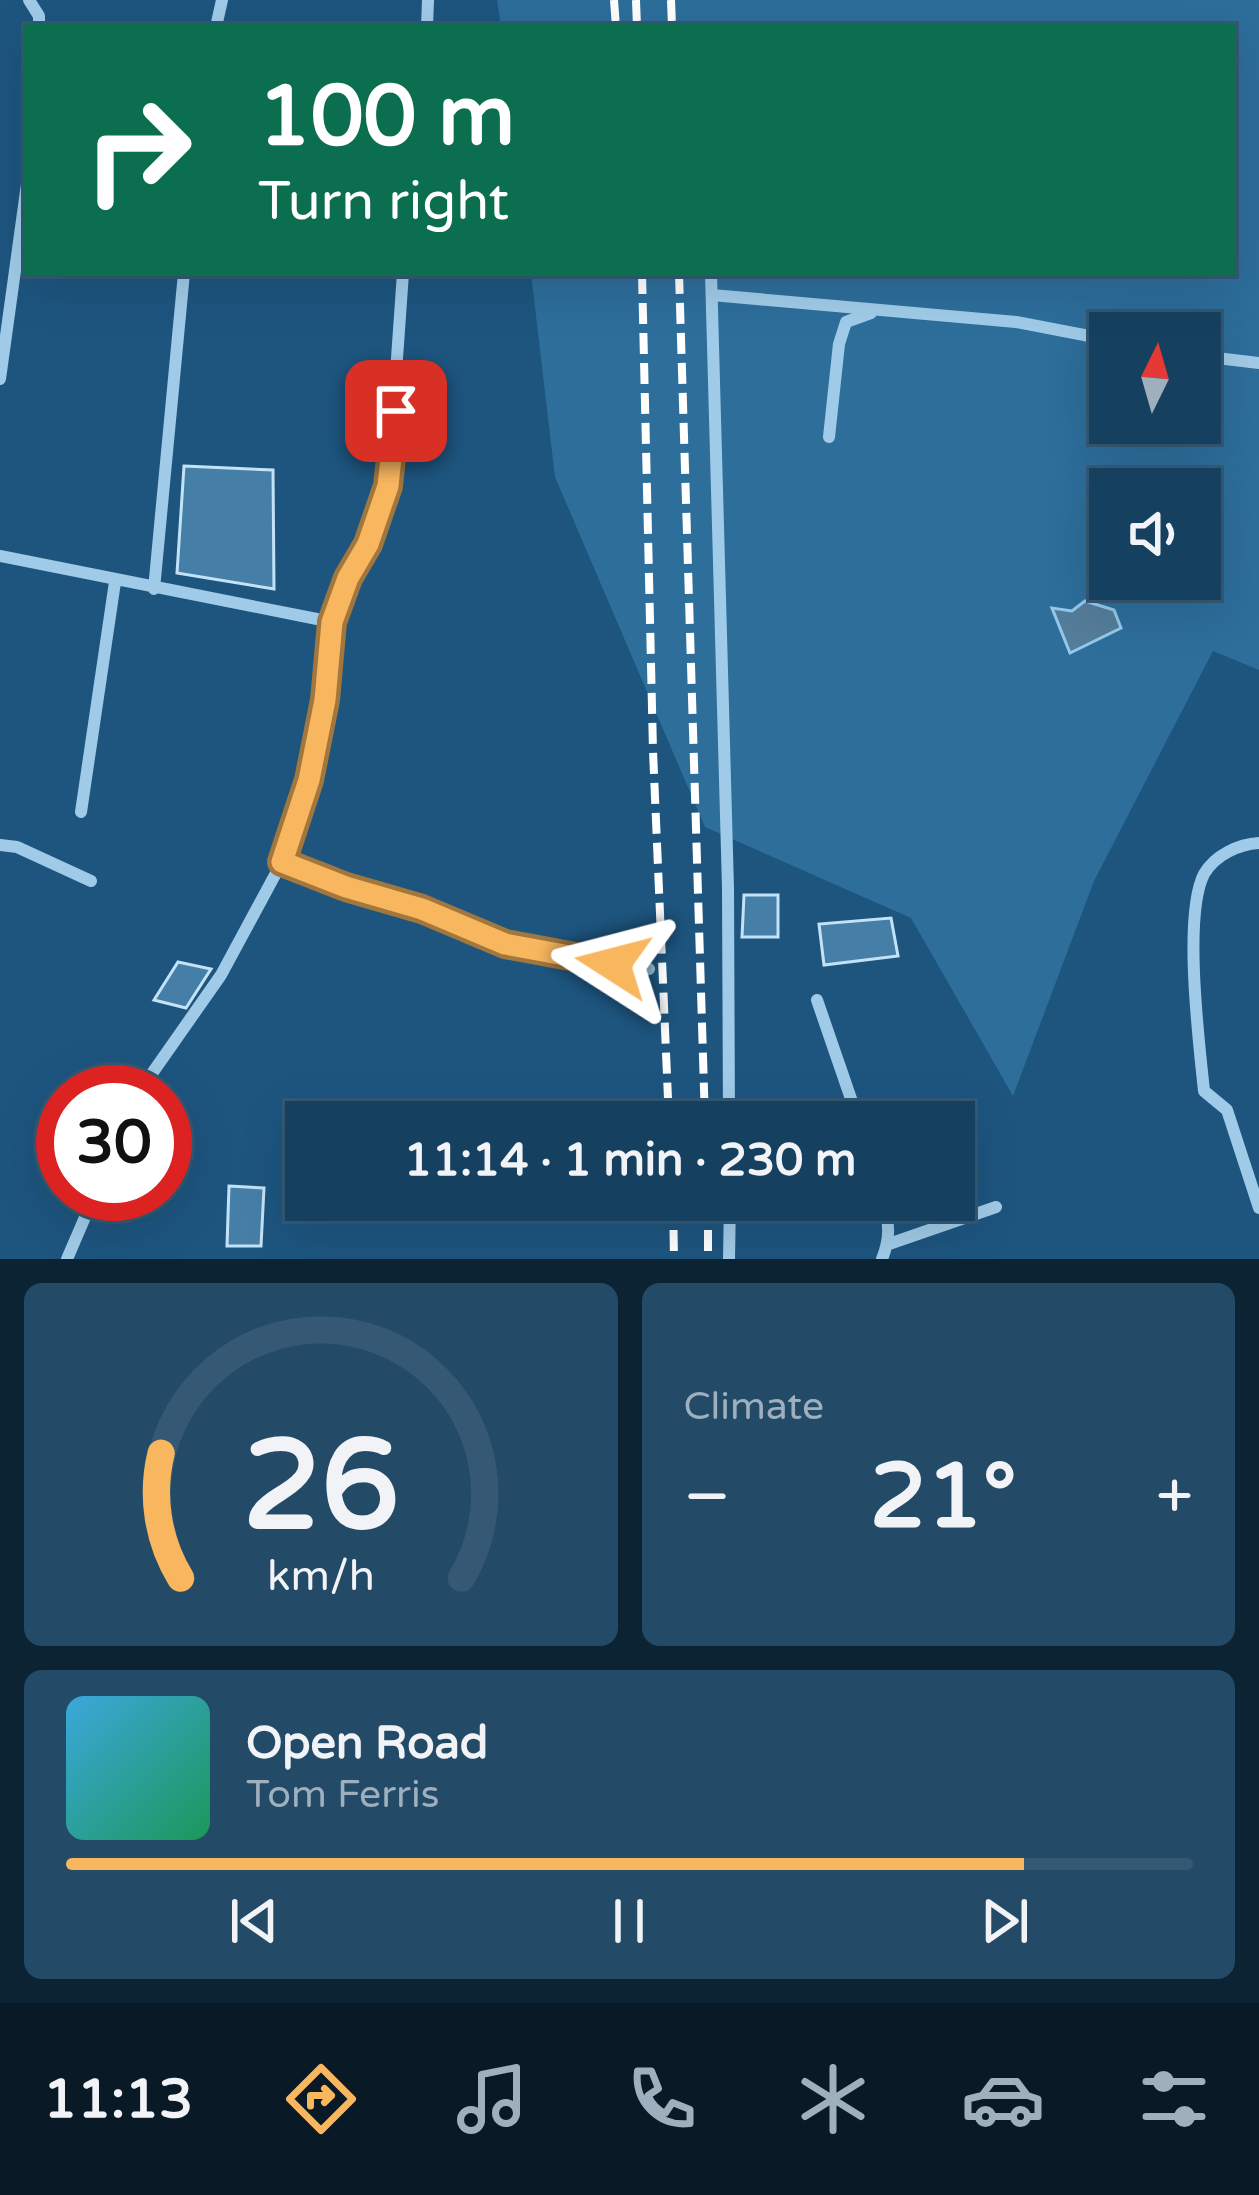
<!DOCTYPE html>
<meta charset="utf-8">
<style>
body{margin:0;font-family:"Varela Round",sans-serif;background:#234b68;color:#f1f3f6;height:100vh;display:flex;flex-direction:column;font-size:45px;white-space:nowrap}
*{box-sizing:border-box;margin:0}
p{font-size:39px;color:#9eafbd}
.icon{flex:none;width:66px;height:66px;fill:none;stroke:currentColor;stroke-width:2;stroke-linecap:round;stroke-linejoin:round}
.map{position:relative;height:1259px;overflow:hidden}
.side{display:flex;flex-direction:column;gap:24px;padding:24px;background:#0c2334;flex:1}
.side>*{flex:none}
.banner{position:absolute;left:24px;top:24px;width:1212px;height:252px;border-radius:0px;box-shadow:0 12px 48px #0002,0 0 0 3px #355974;background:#0b6e4f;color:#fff;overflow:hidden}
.needle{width:78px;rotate:5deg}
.buttons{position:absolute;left:1089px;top:312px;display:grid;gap:24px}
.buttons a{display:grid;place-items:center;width:132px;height:132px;border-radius:0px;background:#16405f;box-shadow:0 12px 48px #0002,0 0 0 3px #355974;font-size:60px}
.speed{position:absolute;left:36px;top:1065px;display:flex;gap:24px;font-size:60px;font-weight:700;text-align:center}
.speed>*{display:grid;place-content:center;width:156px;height:156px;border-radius:50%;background:#16405f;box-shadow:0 12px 48px #0002,0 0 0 3px #355974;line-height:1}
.speed .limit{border:18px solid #d22;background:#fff;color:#111}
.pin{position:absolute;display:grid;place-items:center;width:102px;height:102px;color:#fff;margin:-51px;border-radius:24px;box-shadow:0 6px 18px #0006}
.me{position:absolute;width:132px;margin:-66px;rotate:279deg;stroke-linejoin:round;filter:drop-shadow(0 0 9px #0008)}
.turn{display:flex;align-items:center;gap:42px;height:252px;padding:0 36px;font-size:54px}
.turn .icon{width:156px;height:156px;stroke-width:2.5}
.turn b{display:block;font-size:84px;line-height:102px}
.big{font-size:90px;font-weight:700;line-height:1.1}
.side .widget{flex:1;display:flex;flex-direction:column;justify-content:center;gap:18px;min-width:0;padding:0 42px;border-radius:18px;background:#234b68}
.side .dial{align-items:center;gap:0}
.dial svg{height:312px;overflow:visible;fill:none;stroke:#355974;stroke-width:7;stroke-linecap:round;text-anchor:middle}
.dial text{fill:#f1f3f6;stroke:none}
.song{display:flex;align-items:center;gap:36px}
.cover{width:144px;height:144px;border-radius:18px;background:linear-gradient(135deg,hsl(200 70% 55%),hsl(150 70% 35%))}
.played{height:12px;border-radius:6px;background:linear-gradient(90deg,#f8b75f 85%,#355974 85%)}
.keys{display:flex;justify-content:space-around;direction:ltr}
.heat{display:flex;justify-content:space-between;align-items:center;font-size:66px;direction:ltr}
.side .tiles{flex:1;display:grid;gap:24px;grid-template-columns:1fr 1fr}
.widget:last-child{grid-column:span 2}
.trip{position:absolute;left:285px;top:1101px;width:690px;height:120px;border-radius:0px;background:#16405f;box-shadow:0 12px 48px #0002,0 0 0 3px #355974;font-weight:700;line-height:120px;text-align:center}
.tab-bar{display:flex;height:192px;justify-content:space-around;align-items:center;background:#091a26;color:#9eafbd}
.tab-bar .icon{width:84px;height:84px}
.tab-bar .on{color:#f8b75f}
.tab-bar b{font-size:54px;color:#f1f3f6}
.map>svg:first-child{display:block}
</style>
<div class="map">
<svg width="1259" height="1259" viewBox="0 0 1259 1259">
<rect width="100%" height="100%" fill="#1d557f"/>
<!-- green -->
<path fill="#2d6e9b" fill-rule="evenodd" d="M497,0h762v670l-46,-19 -119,230 -81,215 -102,-178 -206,-91 -150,-350 -24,-204h702v-246h-732zM1110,333h90v90h-90zM1110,489h90v90h-90z"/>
<!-- water -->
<path fill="#547d9b" stroke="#94c8ea" stroke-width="3" d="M1085,601l29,9 7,18 -51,25 -18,-45 20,3z"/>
<!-- building -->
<path fill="#457fa8" stroke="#c4e2f6" stroke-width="3" d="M184,466l89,4 1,119 -97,-16z
M744,895h34v42h-36z
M891,918l7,38 -74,9 -5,-41z
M178,962l33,7 -25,39 -32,-8z
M229,1186l35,2 -3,58h-34z"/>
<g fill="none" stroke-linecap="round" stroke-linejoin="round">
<!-- minor -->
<path stroke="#a0cbe8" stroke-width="12" d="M29,0l10,16v11
M216,27l6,-27
M427,27l1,-27
M711,273l17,615 1,234
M712,295l304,27 94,18
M1200,356l59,7
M0,379l27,-195
M829,437l10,-93 7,-22 25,-9
M0,556l332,66
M154,589l30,-316
M81,812l34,-230
M1259,843c-20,1 -44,12 -55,31 -21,41 -5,168 0,217l23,19 32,98
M0,845l17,2 74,34
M282,862l64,25 75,22 84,36 144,24
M817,1000l42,122
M139,1092l82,-117 61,-113 27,-82 16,-80 7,-78 16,-44 19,-34 21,-58 15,-213
M889,1244l107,-37
M67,1259l28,-65
M729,1259l1,-59
M882,1259c9,-22 7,-37 1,-59"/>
<!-- rail -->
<path stroke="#fff" stroke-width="8" stroke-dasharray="21 9" stroke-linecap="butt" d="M614,0l2,27
M636,0l1,27
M671,0l1,27
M642,273l11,478 16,371
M679,273l26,849
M673,1200l1,59
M708,1200v59"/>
</g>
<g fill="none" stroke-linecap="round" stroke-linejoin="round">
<!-- route casing -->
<g stroke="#a1773e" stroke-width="30">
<path id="route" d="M396,411l-8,75 -20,58 -20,34 -16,44 -7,78 -16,80 -27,82 64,25 76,22 83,35 108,20"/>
</g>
<!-- route -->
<use href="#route" stroke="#f8b75f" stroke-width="21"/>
</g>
</svg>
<div class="buttons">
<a><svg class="needle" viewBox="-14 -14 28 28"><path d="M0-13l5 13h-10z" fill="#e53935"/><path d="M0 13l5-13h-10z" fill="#9eafbd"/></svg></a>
<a><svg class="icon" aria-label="sound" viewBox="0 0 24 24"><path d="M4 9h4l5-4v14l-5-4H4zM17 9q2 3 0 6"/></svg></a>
</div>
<div class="speed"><div class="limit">30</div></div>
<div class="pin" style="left:396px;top:411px;background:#d93025"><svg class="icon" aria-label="arrive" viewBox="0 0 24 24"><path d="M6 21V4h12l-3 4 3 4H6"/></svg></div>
<svg class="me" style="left:613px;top:964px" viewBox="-20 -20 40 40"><path d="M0-17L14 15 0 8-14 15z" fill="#f8b75f" stroke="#fff" stroke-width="4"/></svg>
<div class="trip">11:14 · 1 min · 230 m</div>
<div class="banner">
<div class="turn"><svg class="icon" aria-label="right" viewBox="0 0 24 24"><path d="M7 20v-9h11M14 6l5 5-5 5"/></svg><div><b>100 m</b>Turn right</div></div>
</div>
</div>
<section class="side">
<div class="tiles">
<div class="widget dial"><svg viewBox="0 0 100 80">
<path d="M14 69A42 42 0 1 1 86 69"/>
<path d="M14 69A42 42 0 0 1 9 37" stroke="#f8b75f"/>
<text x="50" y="56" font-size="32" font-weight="700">26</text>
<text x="50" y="72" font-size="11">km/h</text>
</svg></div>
<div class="widget"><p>Climate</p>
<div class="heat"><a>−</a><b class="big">21°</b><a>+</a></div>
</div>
<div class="widget">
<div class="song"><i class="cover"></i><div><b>Open Road</b><p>Tom Ferris</p></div></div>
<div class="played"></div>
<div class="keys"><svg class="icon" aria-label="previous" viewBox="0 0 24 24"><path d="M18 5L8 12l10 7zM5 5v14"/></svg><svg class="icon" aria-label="pause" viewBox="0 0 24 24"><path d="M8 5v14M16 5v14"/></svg><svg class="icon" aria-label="next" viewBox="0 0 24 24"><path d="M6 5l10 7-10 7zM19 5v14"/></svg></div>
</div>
</div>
</section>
<nav class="tab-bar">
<b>11:13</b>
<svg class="icon on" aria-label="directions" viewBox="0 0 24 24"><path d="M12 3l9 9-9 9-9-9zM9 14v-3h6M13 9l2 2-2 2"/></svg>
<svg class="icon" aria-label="music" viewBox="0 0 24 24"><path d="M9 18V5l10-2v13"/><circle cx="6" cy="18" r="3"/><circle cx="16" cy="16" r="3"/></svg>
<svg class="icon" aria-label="phone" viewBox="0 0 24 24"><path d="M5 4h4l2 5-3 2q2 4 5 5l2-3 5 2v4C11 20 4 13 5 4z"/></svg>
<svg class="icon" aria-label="climate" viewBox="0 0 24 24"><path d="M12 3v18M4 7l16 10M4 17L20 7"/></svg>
<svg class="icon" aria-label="car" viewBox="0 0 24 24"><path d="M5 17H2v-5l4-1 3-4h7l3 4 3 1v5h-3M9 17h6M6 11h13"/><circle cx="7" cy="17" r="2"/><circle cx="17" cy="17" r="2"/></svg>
<svg class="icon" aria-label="filters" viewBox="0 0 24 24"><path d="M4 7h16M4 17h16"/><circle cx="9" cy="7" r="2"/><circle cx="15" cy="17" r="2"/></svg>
</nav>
